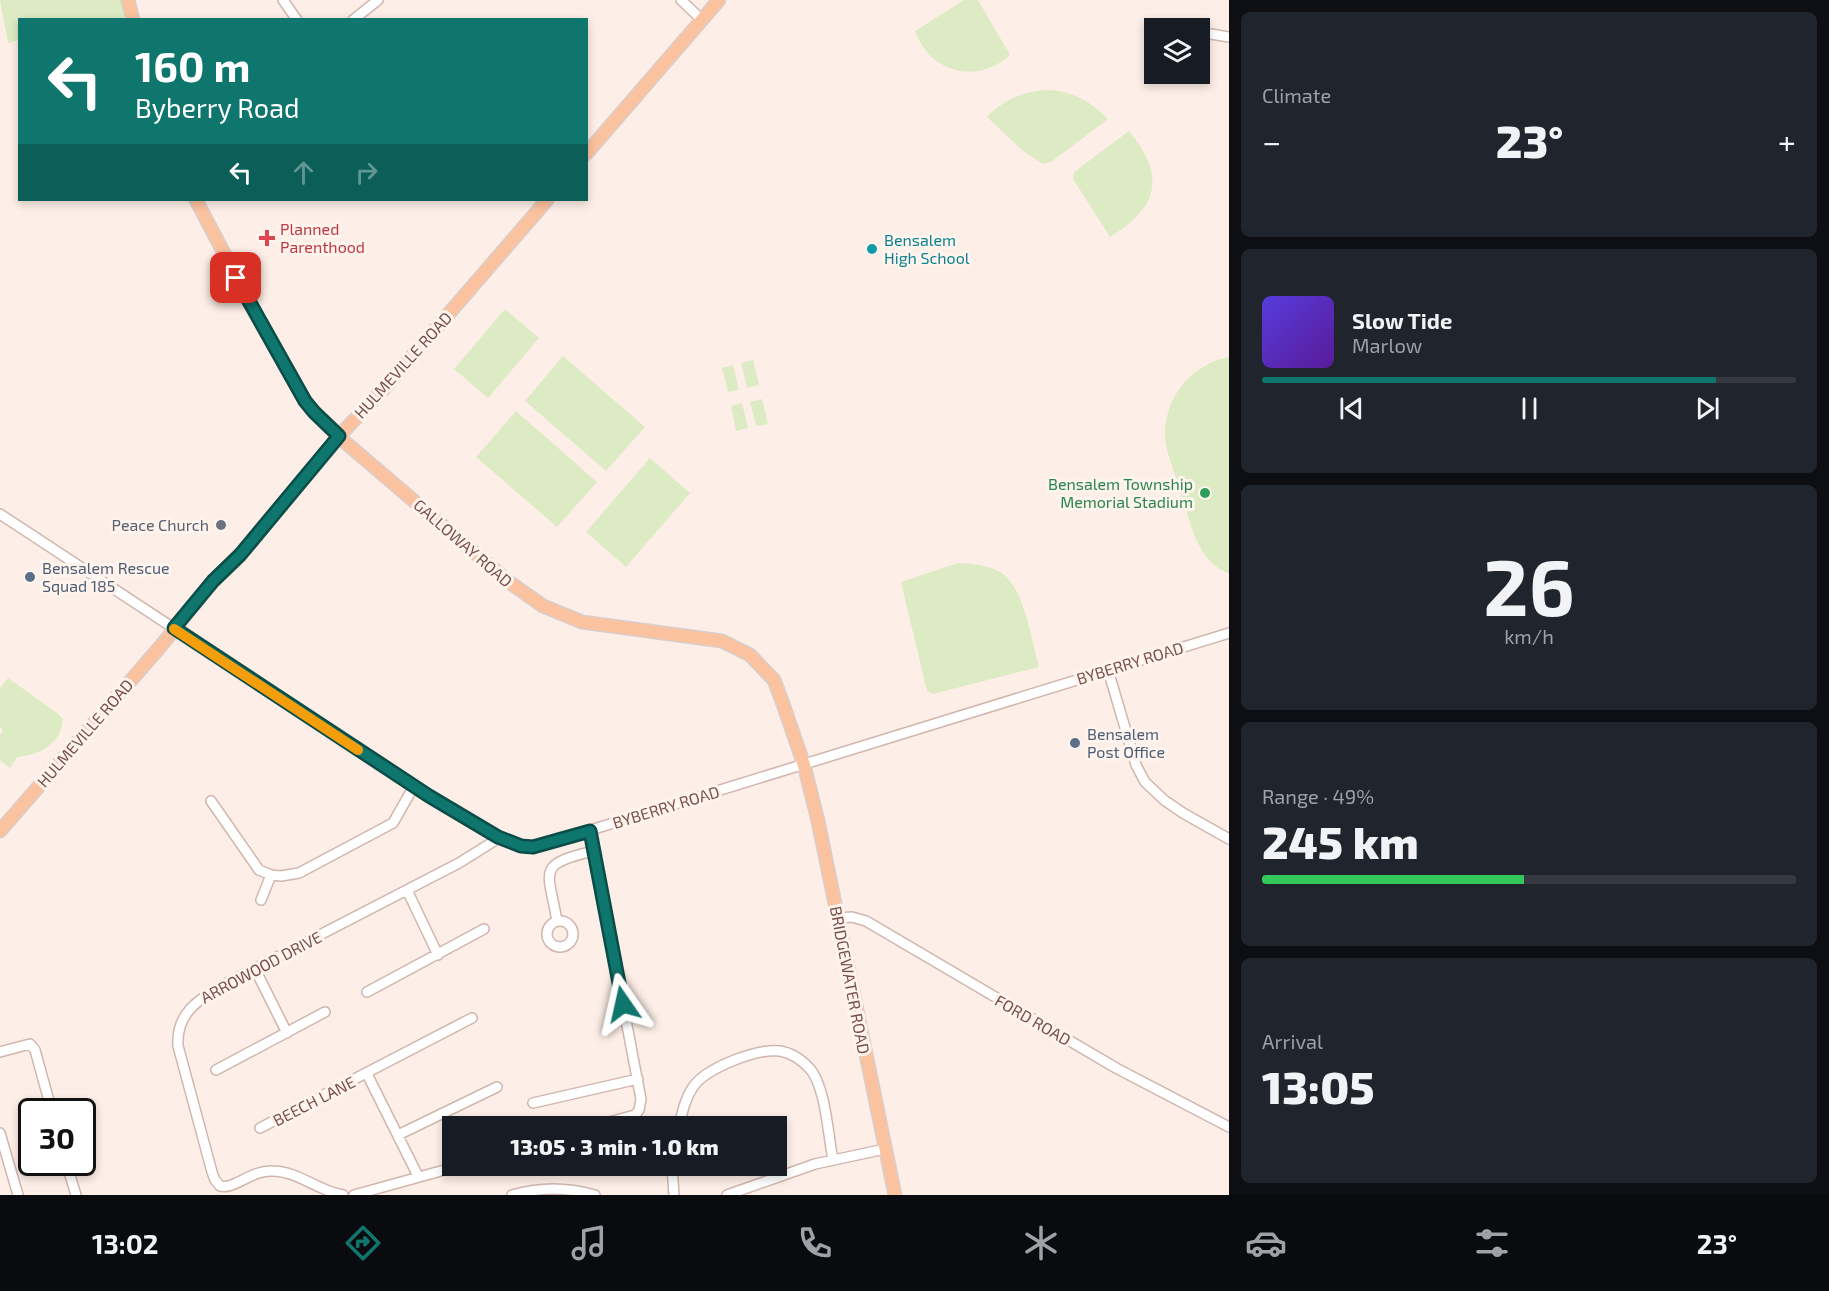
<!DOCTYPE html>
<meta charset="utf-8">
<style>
body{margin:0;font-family:"Exo 2",sans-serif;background:#20242c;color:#f1f3f6;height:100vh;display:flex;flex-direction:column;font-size:22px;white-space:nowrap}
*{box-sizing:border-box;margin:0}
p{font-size:20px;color:#9ea1a6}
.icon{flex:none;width:33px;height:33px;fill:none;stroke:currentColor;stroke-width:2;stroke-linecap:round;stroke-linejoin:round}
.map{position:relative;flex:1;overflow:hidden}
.side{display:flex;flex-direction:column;gap:12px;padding:12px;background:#0d0f14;width:600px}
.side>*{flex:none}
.top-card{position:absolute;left:18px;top:18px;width:570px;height:183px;border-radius:0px;box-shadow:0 3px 9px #0003;background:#0f766e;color:#fff;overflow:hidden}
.tools{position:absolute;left:1144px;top:18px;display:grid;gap:12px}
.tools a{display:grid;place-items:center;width:66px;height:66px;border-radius:0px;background:#171b24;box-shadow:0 3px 9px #0003;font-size:30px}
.speed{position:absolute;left:18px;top:1098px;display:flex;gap:12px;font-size:30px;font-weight:700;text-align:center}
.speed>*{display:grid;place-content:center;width:78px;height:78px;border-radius:50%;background:#171b24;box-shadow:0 3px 9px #0003;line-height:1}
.speed .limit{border:3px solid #111;border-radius:9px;background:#fff;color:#111}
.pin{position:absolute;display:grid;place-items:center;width:51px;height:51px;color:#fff;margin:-26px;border-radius:12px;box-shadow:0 3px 9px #0006}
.me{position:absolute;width:66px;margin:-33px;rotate:349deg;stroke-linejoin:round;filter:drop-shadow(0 0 4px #0008)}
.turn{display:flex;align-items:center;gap:21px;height:126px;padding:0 18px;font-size:27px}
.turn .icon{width:78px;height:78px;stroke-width:2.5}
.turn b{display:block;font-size:42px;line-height:51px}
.lanes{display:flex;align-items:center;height:57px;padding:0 18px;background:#0003;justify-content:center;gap:30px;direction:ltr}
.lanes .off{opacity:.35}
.big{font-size:45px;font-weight:800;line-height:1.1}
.side .tile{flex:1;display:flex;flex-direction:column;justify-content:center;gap:9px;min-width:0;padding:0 21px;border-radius:9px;background:#20242c}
.side .dial{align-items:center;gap:0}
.dial b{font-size:78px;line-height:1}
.song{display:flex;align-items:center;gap:18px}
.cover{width:72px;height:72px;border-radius:9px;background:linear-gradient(135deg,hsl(250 70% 55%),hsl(270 70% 35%))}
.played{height:6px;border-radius:3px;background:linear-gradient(90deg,#0f766e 85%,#363941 85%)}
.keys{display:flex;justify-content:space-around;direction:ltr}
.heat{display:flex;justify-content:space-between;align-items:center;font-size:33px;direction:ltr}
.charge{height:9px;border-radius:4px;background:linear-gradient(90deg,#34c759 49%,#363941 0)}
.trip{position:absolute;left:442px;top:1116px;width:345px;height:60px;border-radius:0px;background:#171b24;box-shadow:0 3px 9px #0003;font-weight:800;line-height:60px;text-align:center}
.tabs{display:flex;height:96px;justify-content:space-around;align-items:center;background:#090b0e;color:#9ea1a6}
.tabs .icon{width:42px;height:42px}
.tabs .on{color:#0f766e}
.tabs b{font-size:27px;color:#f1f3f6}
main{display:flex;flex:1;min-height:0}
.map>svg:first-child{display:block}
</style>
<main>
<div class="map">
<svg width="1229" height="1195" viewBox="0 0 1229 1195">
<rect width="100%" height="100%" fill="#fdefe7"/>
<!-- green -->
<path fill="#ddebc4" d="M0,0h128l3,15 -15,5h-96l-1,20 -11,3z
M964,0h14l32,55c-33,30 -80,18 -95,-24z
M1047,90c25,1 44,11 61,29l-57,43 -8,2 -20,-13 -36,-34c16,-17 36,-26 60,-27z
M1129,131c37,45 30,76 -19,106l-37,-58 1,-7z
M505,309l34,29 -51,60 -34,-29z
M563,356l82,71 -39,44 -81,-70z
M1229,357v217c-5,-3 -12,-6 -16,-10 -19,-17 -24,-47 -32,-70 -4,-16 -12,-33 -15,-49 -6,-42 22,-80 63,-88z
M753,360l6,25 -12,3 -6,-25z
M733,365l6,25 -11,2 -6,-24z
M762,399l6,25 -12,2 -6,-24z
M742,403l6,25 -12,3 -5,-25z
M516,411l81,71 -40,45 -81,-70z
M650,458l40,35 -64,74 -40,-35z
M958,563c14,1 30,2 42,9 25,15 31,68 39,95l-106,27 -6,-3 -26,-109z
M8,678l49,35 6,6c-2,25 -23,36 -46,38l-7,11 -10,-8v-25l3,-5 -3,-3v-39z"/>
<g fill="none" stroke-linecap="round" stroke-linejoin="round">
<!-- minor casing -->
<g stroke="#d1b6ae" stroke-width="12">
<path id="minor" d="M283,0l14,20
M681,0l21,20
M353,20l25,-20
M1211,34l18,3
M0,514l429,282c24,15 76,52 103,51 12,-1 25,-6 36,-10l661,-204
M1108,670l28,95 9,17 19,18 19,13 46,26
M211,801l48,69 12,5 10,1 18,-3 94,-50 21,-37
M590,831l51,268 -2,11 -4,5 -41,11
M407,890l31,65
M261,900l10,-25
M838,918l14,-1 14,4 250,147 113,59
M547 934a13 13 0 1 1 26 0a13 13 0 1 1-26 0Z
M557,921c-9,-52 -21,-56 36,-70
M255,969l32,64
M367,992l117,-63
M0,1052l30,-8 5,6 17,62
M216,1070l109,-58
M367,1074l51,102
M533,1103l105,-24
M679,1126c3,-13 6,-27 14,-39 13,-19 64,-39 87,-36 13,2 23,10 31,19 15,20 17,65 22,90
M260,1128l212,-110
M0,1133l18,62
M398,1135l99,-48
M66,1162l10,33
M672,1166l2,29
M220,1186l-5,-6 -3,-8 -34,-126c-2,-33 20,-46 45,-61l236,-122 32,-20 7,-6
M220,1186c14,4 31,-16 52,-15 26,0 46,20 71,24
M354,1195l105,-29
M512,1195c29,-8 54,-8 83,0
M727,1195l88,-31 70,-15"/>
</g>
<!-- major casing -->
<g stroke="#d9cecc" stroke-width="15">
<path id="major" d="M128,0l5,20
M586,154l133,-154
M196,200l62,118 47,83 9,11 25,25 170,145 34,24 39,16 140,19 28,14 24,25 9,24 21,61 14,56 77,374
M0,831l160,-184 53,-66 29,-29 100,-119 47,-50 158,-183"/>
</g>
<!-- minor -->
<use href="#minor" stroke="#fff" stroke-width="9"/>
<!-- major -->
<use href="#major" stroke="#fbc29f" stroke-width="12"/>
</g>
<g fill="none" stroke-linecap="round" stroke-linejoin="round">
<!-- route casing -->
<g stroke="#0a4d48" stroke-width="15">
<path id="route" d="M236,278l69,123 9,11 25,24 -99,119 -27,26 -39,47 255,168 69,41 23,9 12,1 57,-16 33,173"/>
</g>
<!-- route -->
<use href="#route" stroke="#0f766e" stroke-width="10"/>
<!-- slow -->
<path stroke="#f59e0b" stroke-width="10" d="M174,629l184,121"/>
</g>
<!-- markers -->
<path fill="#e0444e" stroke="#fff4ed" stroke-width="2" d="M264 229h6v6h6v6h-6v6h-6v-6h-6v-6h6z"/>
<circle fill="#0f9aa8" stroke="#fff4ed" stroke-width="2" cx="872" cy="249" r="6"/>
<circle fill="#2e9e5b" stroke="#fff4ed" stroke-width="2" cx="1205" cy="493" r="6"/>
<circle fill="#6b7280" stroke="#fff4ed" stroke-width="2" cx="221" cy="525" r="6"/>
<g fill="#5c6f8a" stroke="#fff4ed" stroke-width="2">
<circle cx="30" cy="577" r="6"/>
<circle cx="1075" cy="743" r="6"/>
</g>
<g text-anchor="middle" stroke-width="6" stroke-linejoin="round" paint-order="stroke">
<!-- health labels -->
<g font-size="16" fill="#be3a42" stroke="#fff4ed" text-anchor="start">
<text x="280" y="235">Planned<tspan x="280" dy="18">Parenthood</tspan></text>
</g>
<!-- culture labels -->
<g font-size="16" fill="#0d838f" stroke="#fff4ed" text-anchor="start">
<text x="884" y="246">Bensalem<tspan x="884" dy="18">High School</tspan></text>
</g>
<!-- street labels -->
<g font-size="16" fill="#774f4a" stroke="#fff4ed">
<text transform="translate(403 365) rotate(-48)" y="6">HULMEVILLE ROAD</text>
<text transform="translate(463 543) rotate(41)" y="6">GALLOWAY ROAD</text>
<text transform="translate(1130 663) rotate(-17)" y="6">BYBERRY ROAD</text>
<text transform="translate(85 733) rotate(-49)" y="6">HULMEVILLE ROAD</text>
<text transform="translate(666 807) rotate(-17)" y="6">BYBERRY ROAD</text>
<text transform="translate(261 967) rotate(-28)" y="6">ARROWOOD DRIVE</text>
<text transform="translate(850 980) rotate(79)" y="6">BRIDGEWATER ROAD</text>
<text transform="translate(1033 1020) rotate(30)" y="6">FORD ROAD</text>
<text transform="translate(314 1101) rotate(-27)" y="6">BEECH LANE</text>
</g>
<!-- leisure labels -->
<g font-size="16" fill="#27864d" stroke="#fff4ed" text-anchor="end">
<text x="1193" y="490">Bensalem Township<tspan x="1193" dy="18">Memorial Stadium</tspan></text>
</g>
<!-- worship labels -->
<g font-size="16" fill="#5b616d" stroke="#fff4ed" text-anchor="end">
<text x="209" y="531">Peace Church</text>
</g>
<!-- service labels -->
<g font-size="16" fill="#4e5e75" stroke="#fff4ed" text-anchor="start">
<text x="42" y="574">Bensalem Rescue<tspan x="42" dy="18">Squad 185</tspan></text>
<text x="1087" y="740">Bensalem<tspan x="1087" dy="18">Post Office</tspan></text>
</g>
</g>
</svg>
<div class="tools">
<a><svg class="icon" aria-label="layers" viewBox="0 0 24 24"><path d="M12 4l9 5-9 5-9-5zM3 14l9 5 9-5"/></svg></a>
</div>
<div class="speed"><div class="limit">30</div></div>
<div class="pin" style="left:236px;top:278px;background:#d93025"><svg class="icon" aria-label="arrive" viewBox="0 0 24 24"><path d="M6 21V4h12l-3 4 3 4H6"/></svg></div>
<svg class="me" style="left:623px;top:1004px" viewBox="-20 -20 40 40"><path d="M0-17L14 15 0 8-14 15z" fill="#0f766e" stroke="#fff" stroke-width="4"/></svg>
<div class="trip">13:05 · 3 min · 1.0 km</div>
<div class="top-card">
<div class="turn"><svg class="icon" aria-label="left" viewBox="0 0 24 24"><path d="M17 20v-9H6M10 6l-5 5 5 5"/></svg><div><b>160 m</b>Byberry Road</div></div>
<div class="lanes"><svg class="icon" aria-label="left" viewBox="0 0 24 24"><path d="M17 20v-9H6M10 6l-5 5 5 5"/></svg><svg class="icon off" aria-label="ahead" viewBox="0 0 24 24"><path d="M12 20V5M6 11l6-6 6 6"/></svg><svg class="icon off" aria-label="right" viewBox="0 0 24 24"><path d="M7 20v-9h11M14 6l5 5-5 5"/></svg></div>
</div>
</div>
<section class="side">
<div class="tile"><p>Climate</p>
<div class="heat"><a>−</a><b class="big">23°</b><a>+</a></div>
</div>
<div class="tile">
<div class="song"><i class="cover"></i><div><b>Slow Tide</b><p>Marlow</p></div></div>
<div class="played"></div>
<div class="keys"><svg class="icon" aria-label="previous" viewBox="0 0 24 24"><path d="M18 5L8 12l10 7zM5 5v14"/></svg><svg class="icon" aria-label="pause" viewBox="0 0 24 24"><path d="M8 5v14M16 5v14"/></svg><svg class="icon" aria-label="next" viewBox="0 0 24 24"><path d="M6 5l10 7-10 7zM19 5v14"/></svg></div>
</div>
<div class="tile dial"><b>26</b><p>km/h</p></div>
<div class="tile"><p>Range · 49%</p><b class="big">245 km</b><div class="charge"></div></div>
<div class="tile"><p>Arrival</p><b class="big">13:05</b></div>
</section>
</main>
<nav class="tabs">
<b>13:02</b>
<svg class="icon on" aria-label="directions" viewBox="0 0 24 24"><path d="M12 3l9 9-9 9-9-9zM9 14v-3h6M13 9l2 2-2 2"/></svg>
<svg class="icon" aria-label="music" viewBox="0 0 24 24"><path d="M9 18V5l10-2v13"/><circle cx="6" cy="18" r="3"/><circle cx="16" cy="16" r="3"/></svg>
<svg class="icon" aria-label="phone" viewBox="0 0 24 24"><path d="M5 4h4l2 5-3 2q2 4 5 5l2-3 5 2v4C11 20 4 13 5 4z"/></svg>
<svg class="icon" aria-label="climate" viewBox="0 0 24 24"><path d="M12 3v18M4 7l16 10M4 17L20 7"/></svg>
<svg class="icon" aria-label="car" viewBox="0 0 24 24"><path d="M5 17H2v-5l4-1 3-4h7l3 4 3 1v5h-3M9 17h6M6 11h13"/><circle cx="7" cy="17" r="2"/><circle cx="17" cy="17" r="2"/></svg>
<svg class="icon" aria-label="filters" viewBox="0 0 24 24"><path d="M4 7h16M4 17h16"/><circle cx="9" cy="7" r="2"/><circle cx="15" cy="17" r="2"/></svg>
<b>23°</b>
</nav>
